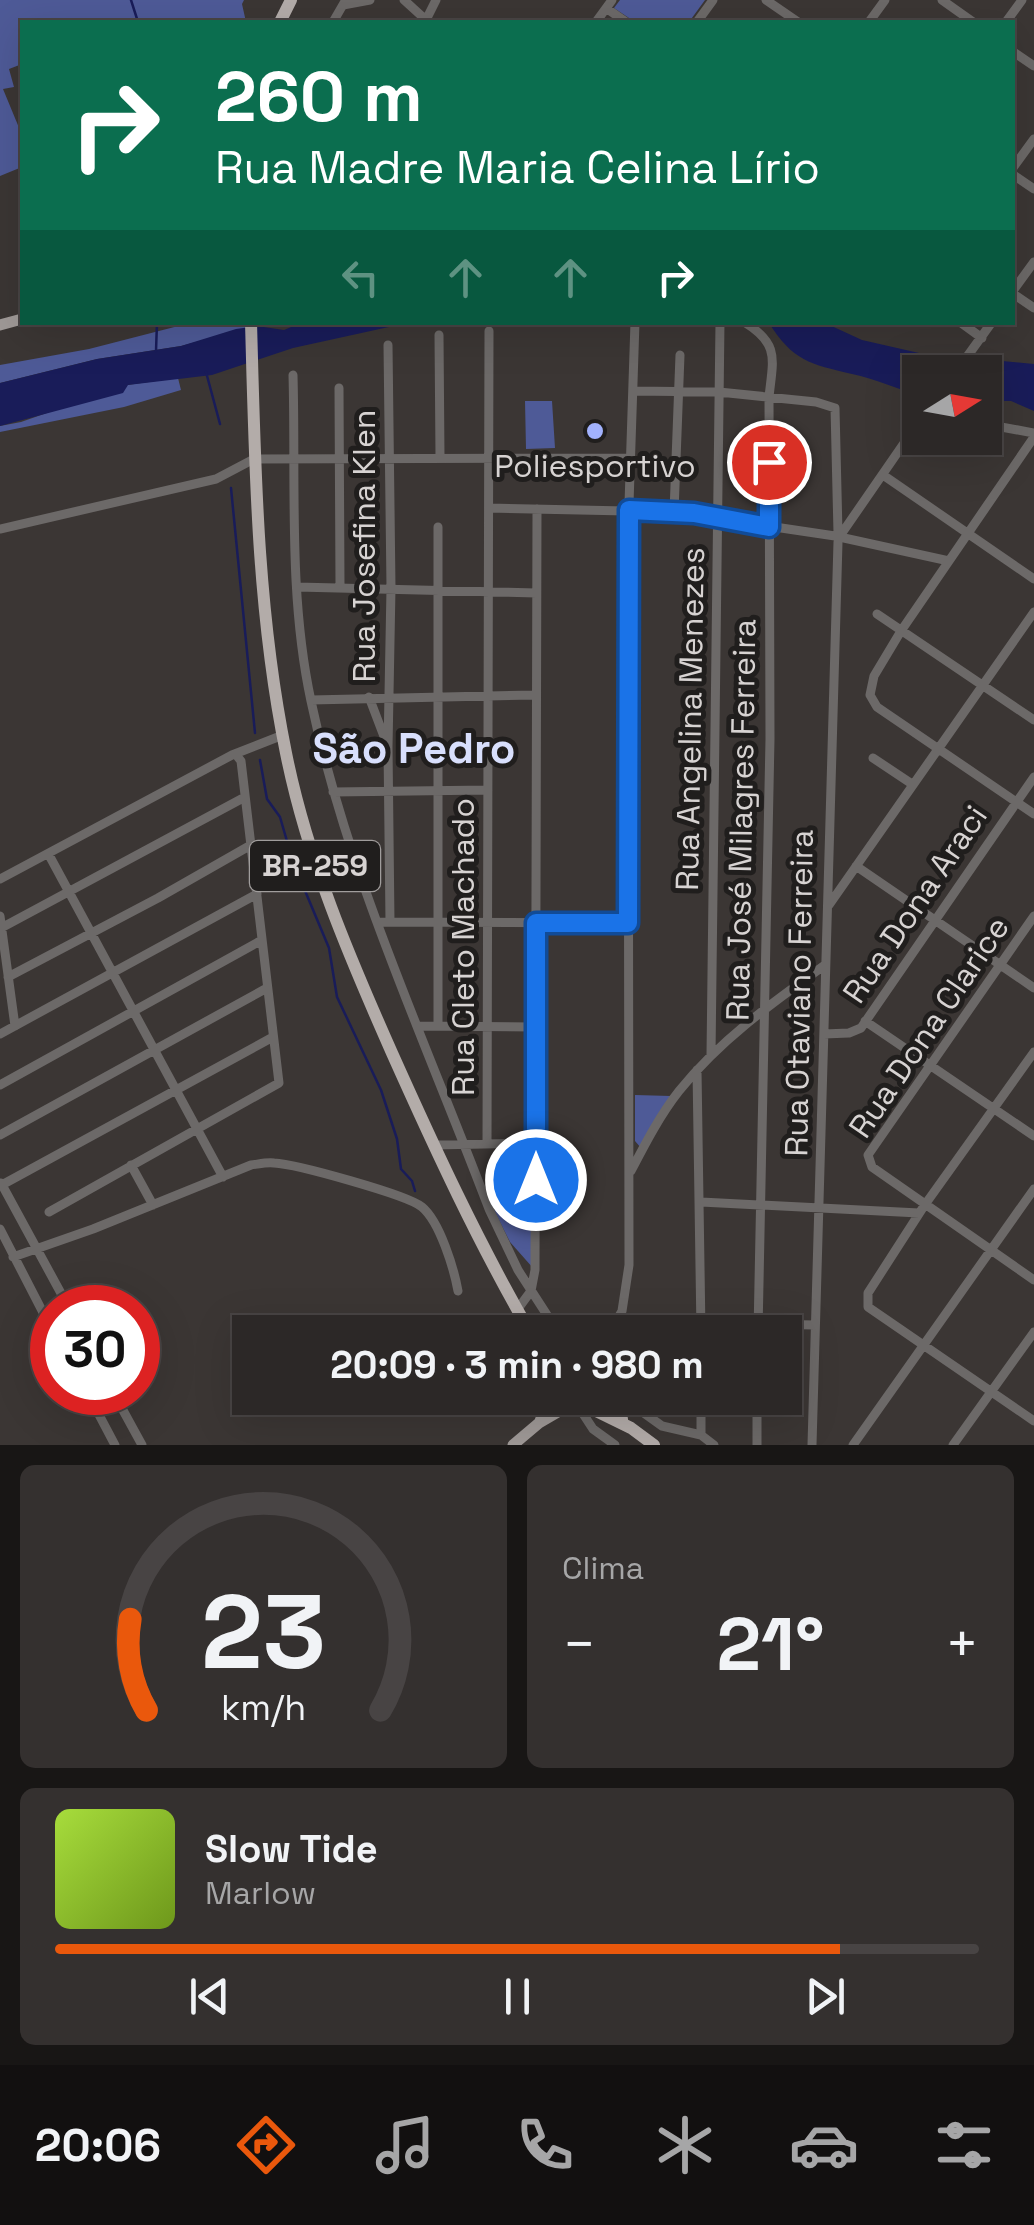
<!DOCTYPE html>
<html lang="pt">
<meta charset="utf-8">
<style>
body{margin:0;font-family:"Space Grotesk",sans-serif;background:#34302f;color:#f1f3f6;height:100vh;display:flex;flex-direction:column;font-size:38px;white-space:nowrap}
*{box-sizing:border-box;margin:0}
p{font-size:32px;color:#a6a6a7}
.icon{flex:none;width:55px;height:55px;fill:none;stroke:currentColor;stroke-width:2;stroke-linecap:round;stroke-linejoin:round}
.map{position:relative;height:1445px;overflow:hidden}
.panel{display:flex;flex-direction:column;gap:20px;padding:20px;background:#181615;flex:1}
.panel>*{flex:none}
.top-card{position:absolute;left:20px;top:20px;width:995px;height:305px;border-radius:0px;box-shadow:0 10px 40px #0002,0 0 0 2px #484444;background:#0b6e4f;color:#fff;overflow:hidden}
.needle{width:65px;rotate:79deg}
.controls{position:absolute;left:902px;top:355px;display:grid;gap:20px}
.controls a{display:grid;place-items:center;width:100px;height:100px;border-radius:0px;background:#2c2827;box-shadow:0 10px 40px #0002,0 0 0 2px #484444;font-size:50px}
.speed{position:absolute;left:30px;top:1285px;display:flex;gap:20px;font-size:50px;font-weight:700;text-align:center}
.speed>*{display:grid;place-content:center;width:130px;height:130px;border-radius:50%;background:#2c2827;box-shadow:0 10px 40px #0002,0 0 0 2px #484444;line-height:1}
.speed .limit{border:15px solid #d22;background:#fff;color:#111}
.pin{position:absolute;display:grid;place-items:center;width:85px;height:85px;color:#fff;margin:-42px;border:5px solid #fff;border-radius:50%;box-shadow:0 2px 10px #0007}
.me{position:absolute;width:110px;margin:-55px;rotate:0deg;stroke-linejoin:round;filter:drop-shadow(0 0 8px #0008)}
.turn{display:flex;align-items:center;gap:35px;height:210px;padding:0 30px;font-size:45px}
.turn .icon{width:130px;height:130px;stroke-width:2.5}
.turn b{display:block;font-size:70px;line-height:85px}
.lanes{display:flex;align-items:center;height:95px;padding:0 30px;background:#0003;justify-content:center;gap:50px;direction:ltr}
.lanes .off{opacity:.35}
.big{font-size:75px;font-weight:800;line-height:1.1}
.panel .card{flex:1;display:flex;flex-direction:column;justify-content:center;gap:15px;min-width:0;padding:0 35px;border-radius:15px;background:#34302f}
.panel .dial{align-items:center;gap:0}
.dial svg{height:260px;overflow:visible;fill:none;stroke:#484444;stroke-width:7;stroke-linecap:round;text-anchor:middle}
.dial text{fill:#f1f3f6;stroke:none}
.song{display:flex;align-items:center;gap:30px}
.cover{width:120px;height:120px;border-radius:15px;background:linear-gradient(135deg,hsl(80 70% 55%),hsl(80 70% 35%))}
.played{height:10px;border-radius:5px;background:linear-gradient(90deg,#ea580c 85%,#484444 85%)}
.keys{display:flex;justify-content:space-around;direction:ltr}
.heat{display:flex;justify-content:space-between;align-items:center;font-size:55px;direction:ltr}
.panel .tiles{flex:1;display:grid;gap:20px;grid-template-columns:1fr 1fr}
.card:last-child{grid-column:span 2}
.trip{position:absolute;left:232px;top:1315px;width:570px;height:100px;border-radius:0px;background:#2c2827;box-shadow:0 10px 40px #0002,0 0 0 2px #484444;font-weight:800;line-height:100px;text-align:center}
.dock{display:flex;height:160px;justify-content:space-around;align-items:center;background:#121010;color:#a6a6a7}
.dock .icon{width:70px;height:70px}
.dock .selected{color:#ea580c}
.dock b{font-size:45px;color:#f1f3f6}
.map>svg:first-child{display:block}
</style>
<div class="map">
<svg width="1034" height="1445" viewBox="0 0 1034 1445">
<rect width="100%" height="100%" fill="#3b3634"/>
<!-- green -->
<path fill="#4e5a97" d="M0,0h244l-2,4 4,18h-224v42l-13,5 5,18 -11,2 19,46v32l-22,9z
M620,0h85l-16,22h-54l-21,-14z
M190,323h57l1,5 -67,18 -84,13 -97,24v-18l89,-16z
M178,378l3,12 -57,17 -124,25v-6l21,-4 106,-37z
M525,401h27l3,47 -29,1z
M635,1095l36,1 -30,52 -6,-7z
M494,1210l37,1 2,57 -23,-26z"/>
<!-- water -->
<path fill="#191c59" d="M303,322l104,1 -114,25 -81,27 -84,10 -5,8 -123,33v-43l97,-24 84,-13 55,-17 21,-3 27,4z
M769,323h56l37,17 57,13 115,11v47l-23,-10h-26v-29h-65v24c-22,-7 -45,-17 -68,-22 -42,-10 -59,-13 -83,-51z"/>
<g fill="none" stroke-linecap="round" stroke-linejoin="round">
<!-- stream -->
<path stroke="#191c59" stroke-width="2.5" d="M131,0l7,22
M156,351l1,-29
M206,372l14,52
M231,488l24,245
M260,760l7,39 13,18 13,45 36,86 8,49 44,93 16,49 4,30 11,12 3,10"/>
<!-- minor -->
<path stroke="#6c6968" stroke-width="9" d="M404,0l22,20
M766,0l32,22
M942,0l31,22
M343,5l27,-5
M606,8l20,14
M333,22l11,-19
M425,22l11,-22
M596,22l16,-22
M697,22l16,-22
M869,22l16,-22
M1006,22l16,-22
M1012,51l22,15
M1012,169l22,-30
M1012,174l22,15
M1012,292l22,-30
M1012,293l22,15
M744,322c36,22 29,37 25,75l1,342 -12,593
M960,322l22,16
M439,335l1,122
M956,372l36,-50
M293,375c3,108 -5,219 18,326 37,175 115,341 178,508l29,61 40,62
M339,388l1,198
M633,391l86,1 97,10 19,6 3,125
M985,424l49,9
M1034,437l-133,194 -27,45 -4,19 7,12 157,107
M883,475l151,104
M489,508l185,4 161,24 5,-4 4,6 105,23
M674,512l6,-157
M438,527v499
M0,529l216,-50 38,-20 376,-1
M842,533l78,-113
M297,587l239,6
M877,614l157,106
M369,697l19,50 2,175
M311,700l223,-5
M388,747l3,-159 -3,-243
M873,758l39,26
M333,792l155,-2
M49,855l174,322
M856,866l178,122
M0,879l232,-124 51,-20
M829,905l205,-293
M0,916l15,110
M1034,916l-166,239 4,12 162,113
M379,922l249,1
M1,928l244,-131
M8,977l150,-79 93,-53
M865,1021l169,115
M418,1026l118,1
M0,1034l257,-140
M824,1034l25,-1 12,-5 173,-251
M1034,1052l-110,154 -56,87v14l166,114
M711,1055l9,-733
M697,1070l4,262
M0,1085l262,-145
M0,1135l267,-147
M487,1143l2,-812
M433,1145l103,-2
M131,1165l22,40
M631,1171c14,-27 29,-56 48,-80 40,-50 94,-89 146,-126
M1,1183l68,125
M0,1186l273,-149
M701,1202l218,11
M49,1212l230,-129 -38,-322 -4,-5
M0,1229l52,101
M13,1257l80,-28 158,-64c8,-1 16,-3 23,-2 22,1 134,32 148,44 18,15 32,62 36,84
M517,1310l14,-19 4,-21 2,-761
M701,1323l114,2
M610,1332l12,-21 7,-46 -1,-731 7,-212
M87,1392l28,53
M113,1392l29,53
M623,1398l39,28 39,9 13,10
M576,1403l17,26 22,16
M701,1435v-37
M757,1445v-47
M812,1445l26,-903
M853,1445l181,-256
M953,1445l81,-113"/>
<!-- major -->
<path stroke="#9f9997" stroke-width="11" d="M0,325l22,-6
M540,1421l10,-23
M513,1445l26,-22 36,-21"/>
<!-- highway -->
<path stroke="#b3aca9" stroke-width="12" d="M280,22l11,-22
M251,322c4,145 6,289 35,431 21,105 63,203 106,300 43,96 86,189 138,279
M604,1398l18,21
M578,1402l53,26 23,17"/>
</g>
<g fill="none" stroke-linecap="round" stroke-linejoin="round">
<!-- route casing -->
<g stroke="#114b97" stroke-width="25">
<path id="route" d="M536,1180v-257h92l1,-413 65,3 75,14v-65"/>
</g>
<!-- route -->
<use href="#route" stroke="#1a73e8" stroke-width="18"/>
</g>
<!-- markers -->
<circle fill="#a2b2fd" stroke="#201e1d" stroke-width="4" cx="595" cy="431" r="10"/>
<g text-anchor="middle" stroke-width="10" stroke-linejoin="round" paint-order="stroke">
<!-- shield labels -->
<rect fill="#201e1d" stroke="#a09d9c" stroke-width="2.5" x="250" y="841" width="130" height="50" rx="8"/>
<g font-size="30" font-weight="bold" fill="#d7d3d2">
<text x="315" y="876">BR-259</text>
</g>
<!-- poi labels -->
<g font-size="32" fill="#d7d3d2" stroke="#201e1d">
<text x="595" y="477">Poliesportivo</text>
</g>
<!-- street labels -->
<g font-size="32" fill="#d7d3d2" stroke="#201e1d">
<text transform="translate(364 546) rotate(-90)" y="11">Rua Josefina Klen</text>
<text transform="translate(690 719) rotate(-89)" y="11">Rua Angelina Menezes</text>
<text transform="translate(741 820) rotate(-89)" y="11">Rua José Milagres Ferreira</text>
<text transform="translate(915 904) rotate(-56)" y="11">Rua Dona Araci</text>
<text transform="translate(463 947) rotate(-90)" y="11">Rua Cleto Machado</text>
<text transform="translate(799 993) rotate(-89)" y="11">Rua Otaviano Ferreira</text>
<text transform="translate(929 1027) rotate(-56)" y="11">Rua Dona Clarice</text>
</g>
<!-- district labels -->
<g font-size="42" font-weight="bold" fill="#d8dffc" stroke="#201e1d">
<text x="414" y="763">São Pedro</text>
</g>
</g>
</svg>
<div class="controls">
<a><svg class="needle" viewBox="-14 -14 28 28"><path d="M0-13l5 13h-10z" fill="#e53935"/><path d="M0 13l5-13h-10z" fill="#a6a6a7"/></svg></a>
</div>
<div class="speed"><div class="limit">30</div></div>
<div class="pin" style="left:769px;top:462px;background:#d93025"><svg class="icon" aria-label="arrive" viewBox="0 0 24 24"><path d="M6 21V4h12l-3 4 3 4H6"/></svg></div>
<svg class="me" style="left:536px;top:1180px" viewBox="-20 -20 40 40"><circle r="17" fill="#1a73e8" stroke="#fff" stroke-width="3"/><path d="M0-11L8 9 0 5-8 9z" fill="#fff"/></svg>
<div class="trip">20:09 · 3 min · 980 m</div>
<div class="top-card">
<div class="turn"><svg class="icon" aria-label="right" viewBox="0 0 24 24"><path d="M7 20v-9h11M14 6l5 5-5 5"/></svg><div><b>260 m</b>Rua Madre Maria Celina Lírio</div></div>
<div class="lanes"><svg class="icon off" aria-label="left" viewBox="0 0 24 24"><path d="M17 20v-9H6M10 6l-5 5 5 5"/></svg><svg class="icon off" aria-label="ahead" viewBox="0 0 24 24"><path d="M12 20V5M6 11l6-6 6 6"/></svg><svg class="icon off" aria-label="ahead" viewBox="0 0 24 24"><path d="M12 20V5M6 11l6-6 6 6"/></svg><svg class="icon" aria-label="right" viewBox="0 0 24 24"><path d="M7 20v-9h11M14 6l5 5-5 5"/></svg></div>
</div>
</div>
<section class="panel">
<div class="tiles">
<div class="card dial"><svg viewBox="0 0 100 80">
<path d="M14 69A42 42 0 1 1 86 69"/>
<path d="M14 69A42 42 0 0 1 9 41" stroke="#ea580c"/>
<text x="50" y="56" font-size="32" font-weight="700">23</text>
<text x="50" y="72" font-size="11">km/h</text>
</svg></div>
<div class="card"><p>Clima</p>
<div class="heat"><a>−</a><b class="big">21°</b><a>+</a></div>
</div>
<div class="card">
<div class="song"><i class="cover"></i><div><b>Slow Tide</b><p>Marlow</p></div></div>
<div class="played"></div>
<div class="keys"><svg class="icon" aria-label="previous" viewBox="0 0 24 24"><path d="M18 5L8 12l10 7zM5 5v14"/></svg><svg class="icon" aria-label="pause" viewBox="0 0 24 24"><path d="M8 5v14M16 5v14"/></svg><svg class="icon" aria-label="next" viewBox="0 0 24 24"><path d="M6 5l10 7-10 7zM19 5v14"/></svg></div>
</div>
</div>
</section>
<nav class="dock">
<b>20:06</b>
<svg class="icon selected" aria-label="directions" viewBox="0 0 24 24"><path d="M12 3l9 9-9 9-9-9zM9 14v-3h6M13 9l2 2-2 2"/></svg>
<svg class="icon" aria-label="music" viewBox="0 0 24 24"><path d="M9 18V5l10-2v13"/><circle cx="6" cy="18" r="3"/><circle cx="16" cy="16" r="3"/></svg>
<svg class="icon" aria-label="phone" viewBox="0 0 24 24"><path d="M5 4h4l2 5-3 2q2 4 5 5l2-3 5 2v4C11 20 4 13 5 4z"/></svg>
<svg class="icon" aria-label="climate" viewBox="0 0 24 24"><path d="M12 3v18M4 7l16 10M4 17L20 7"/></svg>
<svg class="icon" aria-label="car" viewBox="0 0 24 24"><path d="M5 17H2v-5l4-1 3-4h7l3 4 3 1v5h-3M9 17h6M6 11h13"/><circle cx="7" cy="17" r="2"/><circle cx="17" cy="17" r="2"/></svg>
<svg class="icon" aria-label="filters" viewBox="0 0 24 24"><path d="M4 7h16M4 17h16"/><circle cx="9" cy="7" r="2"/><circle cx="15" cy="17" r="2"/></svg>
</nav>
